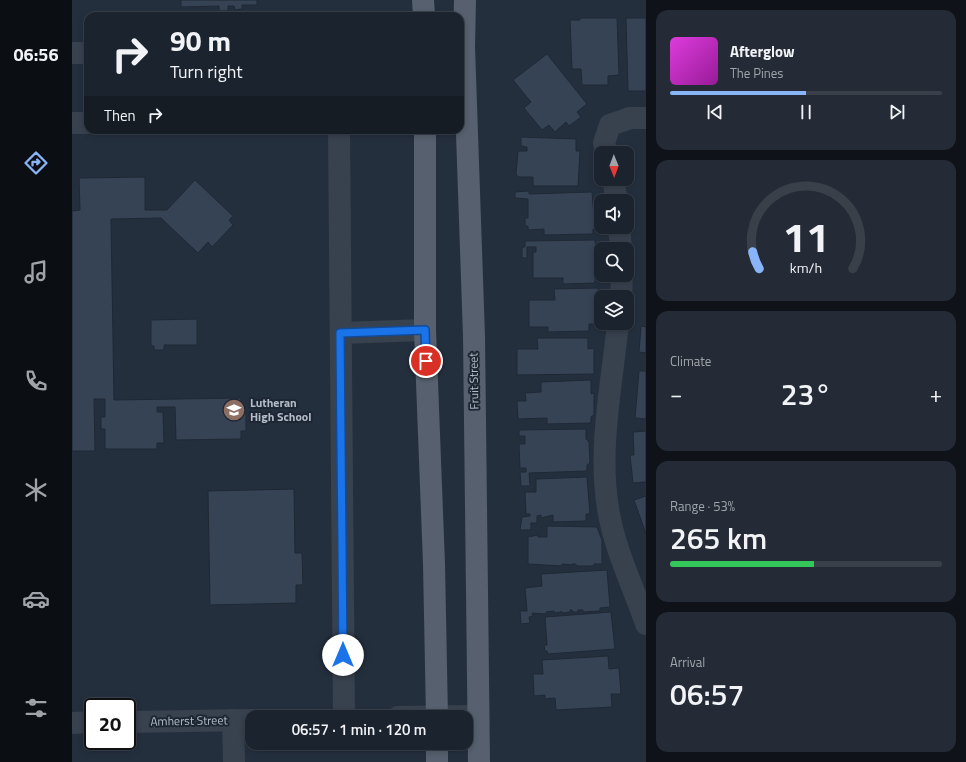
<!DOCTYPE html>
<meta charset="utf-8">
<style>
body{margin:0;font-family:"Titillium Web",sans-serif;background:#242b36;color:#f1f3f6;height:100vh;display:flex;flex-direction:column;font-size:15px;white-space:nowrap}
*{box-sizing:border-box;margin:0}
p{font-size:13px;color:#a0a4aa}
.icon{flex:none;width:22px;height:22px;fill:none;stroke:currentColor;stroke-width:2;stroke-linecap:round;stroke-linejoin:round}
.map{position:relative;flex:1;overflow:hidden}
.details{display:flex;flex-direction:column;gap:10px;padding:10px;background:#0f1319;width:320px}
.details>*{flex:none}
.hud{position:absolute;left:12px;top:12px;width:380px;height:122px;border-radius:12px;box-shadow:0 2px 6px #0003,0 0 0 1px #39404a;background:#1b232e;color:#f1f3f6;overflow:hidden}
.needle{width:26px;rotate:179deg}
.controls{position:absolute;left:522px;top:146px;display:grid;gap:8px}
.controls a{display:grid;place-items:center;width:40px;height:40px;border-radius:8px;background:#1b232e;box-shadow:0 2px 6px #0003,0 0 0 1px #39404a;font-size:20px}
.speed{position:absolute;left:12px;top:698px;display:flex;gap:8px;font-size:20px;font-weight:700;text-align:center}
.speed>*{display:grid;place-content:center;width:52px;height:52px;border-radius:50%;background:#1b232e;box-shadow:0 2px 6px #0003,0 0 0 1px #39404a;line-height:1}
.speed .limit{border:2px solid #111;border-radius:6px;background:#fff;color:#111}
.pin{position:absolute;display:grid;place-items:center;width:34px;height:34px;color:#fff;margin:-17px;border:2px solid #fff;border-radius:50%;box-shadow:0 1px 4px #0007}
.me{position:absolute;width:44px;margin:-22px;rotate:0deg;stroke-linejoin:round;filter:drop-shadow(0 0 3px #0008)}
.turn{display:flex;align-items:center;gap:14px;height:84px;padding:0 20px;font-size:18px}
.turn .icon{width:52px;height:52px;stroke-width:2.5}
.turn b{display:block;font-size:28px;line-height:34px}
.then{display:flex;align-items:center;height:38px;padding:0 20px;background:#0003;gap:8px;font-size:15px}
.big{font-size:30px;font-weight:600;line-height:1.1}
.details .tile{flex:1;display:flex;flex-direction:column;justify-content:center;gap:6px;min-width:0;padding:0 14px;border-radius:12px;background:#242b36}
.details .dial{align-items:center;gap:0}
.dial svg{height:104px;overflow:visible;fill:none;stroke:#39404a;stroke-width:7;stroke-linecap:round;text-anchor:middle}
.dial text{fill:#f1f3f6;stroke:none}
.song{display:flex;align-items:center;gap:12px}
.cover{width:48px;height:48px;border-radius:6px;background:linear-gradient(135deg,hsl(300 70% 55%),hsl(300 70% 35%))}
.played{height:4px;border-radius:2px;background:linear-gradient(90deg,#8ab4f8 50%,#39404a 50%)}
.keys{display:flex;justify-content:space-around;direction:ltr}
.heat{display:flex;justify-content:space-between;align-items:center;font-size:22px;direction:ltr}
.charge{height:6px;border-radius:3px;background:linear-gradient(90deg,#34c759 53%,#39404a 0)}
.trip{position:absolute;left:173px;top:710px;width:228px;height:40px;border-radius:12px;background:#1b232e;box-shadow:0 2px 6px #0003,0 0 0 1px #39404a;font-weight:600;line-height:40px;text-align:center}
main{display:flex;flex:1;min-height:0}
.dock{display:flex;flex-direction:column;width:72px;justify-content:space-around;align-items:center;background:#0b0e12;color:#a0a4aa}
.dock .icon{width:28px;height:28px}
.dock .active{color:#8ab4f8}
.dock b{font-size:18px;color:#f1f3f6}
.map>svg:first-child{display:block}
</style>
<main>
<nav class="dock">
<b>06:56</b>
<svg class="icon active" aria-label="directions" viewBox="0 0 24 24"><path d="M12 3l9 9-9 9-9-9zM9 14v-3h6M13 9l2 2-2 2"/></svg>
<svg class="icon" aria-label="music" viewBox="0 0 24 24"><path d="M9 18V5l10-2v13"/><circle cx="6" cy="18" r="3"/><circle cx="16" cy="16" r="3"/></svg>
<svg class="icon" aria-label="phone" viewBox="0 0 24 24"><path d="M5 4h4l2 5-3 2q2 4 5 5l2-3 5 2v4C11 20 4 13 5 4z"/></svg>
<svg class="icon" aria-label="climate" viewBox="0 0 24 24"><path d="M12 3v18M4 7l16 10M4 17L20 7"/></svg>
<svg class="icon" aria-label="car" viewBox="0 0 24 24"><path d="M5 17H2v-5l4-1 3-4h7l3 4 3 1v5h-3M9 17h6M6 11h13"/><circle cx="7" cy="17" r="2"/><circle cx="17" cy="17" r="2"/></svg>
<svg class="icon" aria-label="filters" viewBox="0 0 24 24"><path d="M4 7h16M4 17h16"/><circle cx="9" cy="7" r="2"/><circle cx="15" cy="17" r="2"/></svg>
</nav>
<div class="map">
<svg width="574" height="762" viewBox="0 0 574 762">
<rect width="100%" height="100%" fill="#242f3e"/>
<!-- building -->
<path fill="#364354" stroke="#1f2835" d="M109,0h76v5h-15v4l-7,1 -1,-4h-6v5h-9v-5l-38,1z
M508,18h37l2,57 -11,1v9h-26l-1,-16h-9l-2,-49h10z
M554,18h20v73h-18z
M475,54l40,50 -10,8 4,5 -12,9 -3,-4 -11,10 -6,-7 -7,5 -18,-22 7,-6 -18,-22z
M449,137l55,2v12h4l-2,35h-45v-9h-15l-2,-3 2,-23h9v-4l-6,-1z
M73,177v33h22l28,-30 38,36 -4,4 4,5 -21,22 -4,-5 -10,11 -37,-35 -50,1 3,181 127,-2v15h5v18h-5v8l-65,1 -1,-33h-18v5h6l1,31h-7v6h-52v-20h-4v-12h4v-18h-11l1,52h-23v-240l8,-1 -1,-32z
M457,191v3l63,-2 3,37h-2v5l-49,1v-6l-16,1v-4h-3v-8h3v-19l-13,-1v-6z
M523,240l1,11h4v26h-5v6l-32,1v-6h-30v-26h3v-5h-9v11h-5v-11h3v-6z
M526,288l1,36h-10v7l-41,1v-5h-19v-27h26l-1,-11z
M125,319v26h-33v5h-10v-4h-3v-26z
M569,326l5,1v26l-7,-1z
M465,338h51v11l6,-1v26l-77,1v-26h21z
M567,371h7v48l-11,-1z
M519,380v14l3,-1v22l-3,2v6l-44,1v-6l-29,1 -1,-18h9l-1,-8 16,-1v-10z
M514,429v10l3,3 1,21 -3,2v6l-58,2 1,13h-9l-1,-14h6v-4h-6l-1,-24h6v-8h-6v-6z
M574,431v51l-13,1 -3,-28h4l-1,-23z
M515,477l3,37h-4v7l-33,1v-7l-12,3v-3l-4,1v7h-6v7h-11l2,-13 8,-1v-2h-4l-1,-22h11v-13z
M222,489l1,64h7l1,32h-7v18l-86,2 -2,-114z
M574,496v38l-12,-34z
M475,526l50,1 5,13v24h-8v2h-18v-2h-4v1l-10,-1v2l-34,-2v-27l10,-2v2h9z
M535,570l3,37 -10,1v3l-17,1v-2h-5v2h-5l-1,-2h-2v2l-7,1 -2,-2v1l-6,1 -1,-2 -8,1v2l-14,-1 1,3 -4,1 1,6 -9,1 -1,-13h7l-2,-23 17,-2 -1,-12z
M539,612l4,37 -67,5 -1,-3h-2l-1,-6h3l-2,-28z
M536,656l1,13 10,-1 2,26h-10l1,13 -56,3 -1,-12 -10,1v-4l-11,1 -1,-22h10l-1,-14z"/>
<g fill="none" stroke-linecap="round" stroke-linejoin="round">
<!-- minor -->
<path stroke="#38414e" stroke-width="22" d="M0,53h16
M0,123h16
M267,130l5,587
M535,153l-3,-10 6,-18 20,-7h16
M541,179l4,22
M547,227l2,22
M549,297l1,-22
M546,323c-6,60 -20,126 -10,185 6,40 25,78 38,116
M269,333l84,-3
M326,717l80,-1
M161,720l1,42
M55,722l125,-2
M0,723l21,-1"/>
<!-- major -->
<path stroke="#56606e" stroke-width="22" d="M351,0l1,16
M393,0l-1,47 10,289 5,426
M353,130v200l9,234 3,153
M365,743v19"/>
</g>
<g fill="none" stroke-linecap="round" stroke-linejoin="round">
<!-- route casing -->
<g stroke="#114b97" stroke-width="10">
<path id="route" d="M271,655l-3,-322 85,-3 1,31"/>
</g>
<!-- route -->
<use href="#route" stroke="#1a73e8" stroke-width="7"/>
</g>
<!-- icons -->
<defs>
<g id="school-disc" transform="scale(1.15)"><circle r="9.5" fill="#8d6e63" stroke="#1d2633"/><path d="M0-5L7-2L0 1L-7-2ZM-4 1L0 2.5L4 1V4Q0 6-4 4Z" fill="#fff"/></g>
</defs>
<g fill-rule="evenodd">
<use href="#school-disc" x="162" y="410"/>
</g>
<g text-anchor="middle" stroke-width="4" stroke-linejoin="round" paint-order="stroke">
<!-- street labels -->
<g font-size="12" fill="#b4bcc9" stroke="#1d2633">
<text transform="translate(402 381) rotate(-91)" y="4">Fruit Street</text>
<text transform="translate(117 721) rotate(-1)" y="4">Amherst Street</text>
</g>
<!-- poi labels -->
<g font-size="12" font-weight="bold" fill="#b4bcc9" stroke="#1d2633" text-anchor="start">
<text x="178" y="407">Lutheran<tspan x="178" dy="14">High School</tspan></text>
</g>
</g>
</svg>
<div class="controls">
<a><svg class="needle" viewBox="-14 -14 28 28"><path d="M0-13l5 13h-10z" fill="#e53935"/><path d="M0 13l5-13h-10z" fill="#a0a4aa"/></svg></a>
<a><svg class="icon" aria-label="sound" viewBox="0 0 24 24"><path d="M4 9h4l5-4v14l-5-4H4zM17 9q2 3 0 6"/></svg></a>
<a><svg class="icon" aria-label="search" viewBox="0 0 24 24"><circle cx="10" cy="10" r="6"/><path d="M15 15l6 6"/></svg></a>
<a><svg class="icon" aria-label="layers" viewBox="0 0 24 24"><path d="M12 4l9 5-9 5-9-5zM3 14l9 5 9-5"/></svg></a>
</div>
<div class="speed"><div class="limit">20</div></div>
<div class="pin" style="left:354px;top:361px;background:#d93025"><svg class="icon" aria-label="arrive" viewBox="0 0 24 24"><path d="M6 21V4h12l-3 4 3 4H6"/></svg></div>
<svg class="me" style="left:271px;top:655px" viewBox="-20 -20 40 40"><circle r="19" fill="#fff"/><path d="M0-13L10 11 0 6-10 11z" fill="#1a73e8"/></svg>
<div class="trip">06:57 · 1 min · 120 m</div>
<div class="hud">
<div class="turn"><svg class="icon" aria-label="right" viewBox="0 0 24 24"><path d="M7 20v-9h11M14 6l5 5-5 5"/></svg><div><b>90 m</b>Turn right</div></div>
<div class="then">Then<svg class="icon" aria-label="right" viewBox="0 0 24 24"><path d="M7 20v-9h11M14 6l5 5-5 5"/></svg></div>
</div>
</div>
<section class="details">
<div class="tile">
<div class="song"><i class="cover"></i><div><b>Afterglow</b><p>The Pines</p></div></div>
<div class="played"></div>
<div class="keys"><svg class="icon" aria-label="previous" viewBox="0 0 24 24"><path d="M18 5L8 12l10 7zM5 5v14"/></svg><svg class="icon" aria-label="pause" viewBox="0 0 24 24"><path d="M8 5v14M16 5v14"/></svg><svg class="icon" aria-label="next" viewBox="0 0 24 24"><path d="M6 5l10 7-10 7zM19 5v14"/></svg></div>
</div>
<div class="tile dial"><svg viewBox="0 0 100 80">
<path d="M14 69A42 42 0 1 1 86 69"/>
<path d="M14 69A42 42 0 0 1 9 56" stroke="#8ab4f8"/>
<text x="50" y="56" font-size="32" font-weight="700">11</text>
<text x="50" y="72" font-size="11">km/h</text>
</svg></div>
<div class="tile"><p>Climate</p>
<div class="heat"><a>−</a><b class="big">23°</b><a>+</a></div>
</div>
<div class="tile"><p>Range · 53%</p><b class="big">265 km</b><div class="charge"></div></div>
<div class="tile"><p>Arrival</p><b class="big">06:57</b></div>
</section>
</main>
